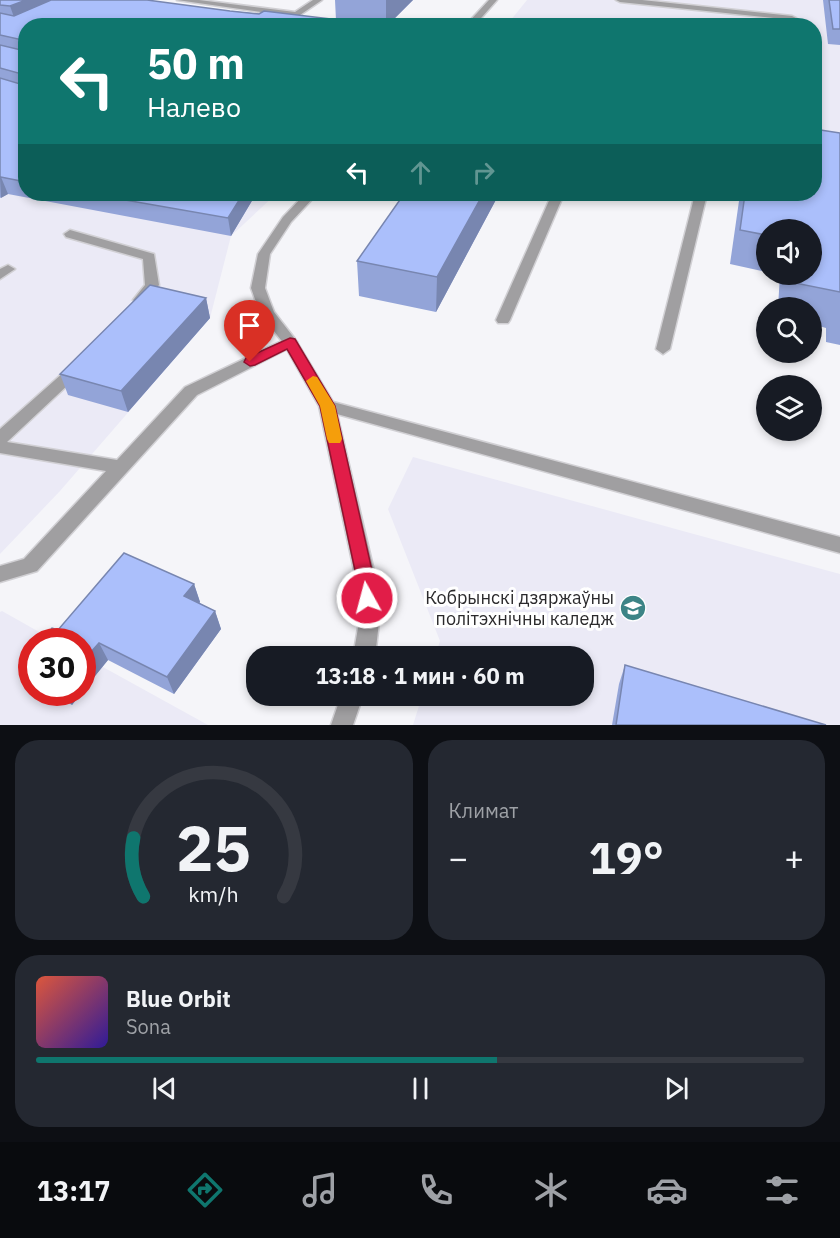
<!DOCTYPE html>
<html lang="ru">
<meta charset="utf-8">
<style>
body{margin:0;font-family:"IBM Plex Sans",sans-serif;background:#242831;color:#f1f3f6;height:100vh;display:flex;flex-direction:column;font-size:22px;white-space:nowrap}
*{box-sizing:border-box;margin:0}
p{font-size:20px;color:#9ea1a6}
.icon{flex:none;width:33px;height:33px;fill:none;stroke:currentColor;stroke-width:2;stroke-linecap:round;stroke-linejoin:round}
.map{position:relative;height:725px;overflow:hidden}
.drawer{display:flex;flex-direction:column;gap:15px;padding:15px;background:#0d0f14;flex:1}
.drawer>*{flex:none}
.hud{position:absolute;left:18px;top:18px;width:804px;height:183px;border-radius:24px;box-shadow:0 3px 9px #0003;background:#0f766e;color:#fff;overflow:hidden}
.controls{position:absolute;left:756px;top:219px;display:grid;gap:12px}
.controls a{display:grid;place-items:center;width:66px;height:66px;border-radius:50%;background:#171b24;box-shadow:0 3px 9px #0003;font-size:30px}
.speed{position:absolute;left:18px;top:628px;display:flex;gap:12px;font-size:30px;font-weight:700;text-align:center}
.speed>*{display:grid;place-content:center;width:78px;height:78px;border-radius:50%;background:#171b24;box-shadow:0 3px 9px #0003;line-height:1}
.speed .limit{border:9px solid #d22;background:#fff;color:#111}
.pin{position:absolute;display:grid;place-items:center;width:51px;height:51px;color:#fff;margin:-62px -26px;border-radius:50% 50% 50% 0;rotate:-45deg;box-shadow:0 0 6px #0007}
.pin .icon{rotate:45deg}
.me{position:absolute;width:66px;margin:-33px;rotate:353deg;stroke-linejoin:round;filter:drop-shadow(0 0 4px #0008)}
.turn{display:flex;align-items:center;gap:21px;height:126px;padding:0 30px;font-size:27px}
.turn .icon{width:78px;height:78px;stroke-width:2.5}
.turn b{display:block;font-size:42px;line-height:51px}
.lanes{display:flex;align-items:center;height:57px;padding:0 30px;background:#0003;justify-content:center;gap:30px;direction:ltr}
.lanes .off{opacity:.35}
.big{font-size:45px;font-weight:700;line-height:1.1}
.drawer .card{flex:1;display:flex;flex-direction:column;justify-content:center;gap:9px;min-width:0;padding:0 21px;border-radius:24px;background:#242831}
.drawer .dial{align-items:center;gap:0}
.dial svg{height:156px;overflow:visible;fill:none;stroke:#363941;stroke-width:7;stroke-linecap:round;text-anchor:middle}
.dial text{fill:#f1f3f6;stroke:none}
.song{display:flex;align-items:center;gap:18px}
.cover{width:72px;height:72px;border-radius:9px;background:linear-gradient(135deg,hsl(10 70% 55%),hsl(250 70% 35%))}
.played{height:6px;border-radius:3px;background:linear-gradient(90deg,#0f766e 60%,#363941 60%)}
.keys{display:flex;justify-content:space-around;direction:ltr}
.heat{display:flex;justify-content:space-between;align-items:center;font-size:33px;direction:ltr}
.drawer .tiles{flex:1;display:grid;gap:15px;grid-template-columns:1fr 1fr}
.card:last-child{grid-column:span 2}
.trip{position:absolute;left:246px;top:646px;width:348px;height:60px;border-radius:24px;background:#171b24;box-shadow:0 3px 9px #0003;font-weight:700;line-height:60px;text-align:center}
.menu{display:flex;height:96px;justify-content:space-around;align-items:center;background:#090b0e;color:#9ea1a6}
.menu .icon{width:42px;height:42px}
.menu .active{color:#0f766e}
.menu b{font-size:27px;color:#f1f3f6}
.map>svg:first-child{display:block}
</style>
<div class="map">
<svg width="840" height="725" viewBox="0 0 840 725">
<rect width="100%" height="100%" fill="#f5f5f9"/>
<!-- built -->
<path fill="#ebeaf6" d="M527,0h313v135l-25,-4 -1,-105h-308z
M0,32l26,162h250l-45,42 -21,82 -150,173 -60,63z
M413,457l427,117v151h-427l9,-29h162v-39h-149l5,-16 -52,-132z
M2,611l55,31h-25v51h50l1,-37 125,69h-208v-113z"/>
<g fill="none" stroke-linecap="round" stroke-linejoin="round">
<!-- service casing -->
<g stroke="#d1d0d4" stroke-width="3">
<path id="service" d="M177,0h22l96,12 18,-12h9l-25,17z
M616,0h26l150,16 4,2 -4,2 -172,-18z
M552,194h12l-54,126 -2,3h-10l-2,-3z
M695,194h12l-37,155 -7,5 -7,-5z
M70,230l84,24 5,31 -14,18 -5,1 -7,-4 12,-15 -2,-26 -77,-22 -2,-3z
M8,265l7,4 -15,10v-10z
M290,337l7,5 -2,3 -98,50 -160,176 -37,11v-16l24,-7 82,-88 -106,-18v-24l73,-65h10l3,4 -79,74 110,18 68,-73z"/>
</g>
<!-- minor casing -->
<g stroke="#d1d0d4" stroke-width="3">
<path id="minor" d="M489,0h8l-23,26h-9z
M305,194h12l-26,28 -21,32 -5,34 9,24 21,27 38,63 507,135v16l-503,-139 38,161 4,47 -4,35h-22l6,-35 -4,-47 -36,-169 -35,-62 -24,-31 -9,-25 7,-34 25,-37z
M341,696h22l-10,29h-22z"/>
</g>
<!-- service -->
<use href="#service" fill="#a09fa1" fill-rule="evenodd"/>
<!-- minor -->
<use href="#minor" fill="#a09fa1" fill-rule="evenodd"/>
</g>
<!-- wall -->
<path fill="#93a4d8" d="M0,0l230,11 106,9 -1,-20h78l-26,26h-11l-36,-5 -314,5v168h230l-25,42 -223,-42 -8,4z
M823,0h17v45l-12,-1z
M840,133v212l-14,-3v-14l-14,-4v-16h-34l2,-34h32v-44h-46v42l-36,-8 10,-70h74z
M499,194l-63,118 -77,-16 -2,-35z
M206,298l4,20 -82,94 -60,-17 -8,-21z
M194,584l6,18 -1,1 16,8 6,18 -47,65 -66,-34 -26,32v-50l-24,-12z
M32,651v32l-13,-18z
M625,665l201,60h-214l7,-41z
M50,693h31l-9,12z"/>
<!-- shaded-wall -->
<path fill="#7886b0" d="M26,0h35l-46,20 -5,-14z
M386,0h27l-26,26h-1z
M340,20v6h-6z
M1,177l7,17 -7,4 -1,-20z
M243,194h13l-25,42 -3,-18z
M483,194h16l-63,118 1,-35z
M206,298l4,20 -82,94 -7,-21z
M194,584l6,18 -9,12 -7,-18z
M215,611l6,18 -47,65 -7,-17z
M99,643l9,17 -26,32v-30z
M64,693h17l-9,12z"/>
<!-- building -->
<path fill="#abbffb" stroke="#7886b0" stroke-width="1.5" d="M0,0h26l-16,6 -10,-1z
M51,0h96l83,11 29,3 5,-3 76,9 -6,6h-308v156l-25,-5 -1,1v-100l20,6 3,-2 -1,-8 -22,-6v-23l21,5 3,-2 -1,-8 -23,-5v-22l14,3z
M829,0h11v29h-7z
M814,129l26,4v159l-50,-10 1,-8h21v-44h-46v5l-26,-5 5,-36h69z
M91,194h152l-15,24z
M404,194h79l-46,83 -80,-16z
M150,285l56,13 -85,93 -61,-17z
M124,553l70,31 -10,12 31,15 -48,66 -68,-34 -17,19v-20h-42l12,-14 6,2z
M32,651v21l-13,-7z
M625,665l201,60h-210z"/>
<!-- route -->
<path fill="#e11d48" stroke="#92132f" stroke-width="1.5" d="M290,338l5,1 40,67 38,169 3,23 -3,6 -6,2 -6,-2 -5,-29 -36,-169 -33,-57 -32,16 -5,1 -6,-4 2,-4z"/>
<!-- slow -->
<path fill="#f59e0b" d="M313,376l4,1 18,29 7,33 -2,4h-11l-2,-4 -7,-33 -14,-25z"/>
<!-- icons -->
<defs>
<g id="university-disc" transform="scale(1.35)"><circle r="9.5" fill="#3c8486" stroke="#fff"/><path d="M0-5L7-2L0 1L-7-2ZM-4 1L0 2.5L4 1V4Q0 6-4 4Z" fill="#fff"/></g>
</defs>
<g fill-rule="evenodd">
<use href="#university-disc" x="633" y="608"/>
</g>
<g text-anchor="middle" stroke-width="6" stroke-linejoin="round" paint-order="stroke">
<!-- near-poi labels -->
<g font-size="18" fill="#2b2a2c" stroke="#fff" text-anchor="end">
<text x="614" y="604">Кобрынскі дзяржаўны<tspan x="614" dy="21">політэхнічны каледж</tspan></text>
</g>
</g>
</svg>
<div class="controls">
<a><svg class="icon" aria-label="sound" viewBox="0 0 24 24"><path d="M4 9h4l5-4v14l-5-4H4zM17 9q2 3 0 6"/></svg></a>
<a><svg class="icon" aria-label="search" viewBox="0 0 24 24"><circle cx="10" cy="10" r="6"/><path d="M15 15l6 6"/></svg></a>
<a><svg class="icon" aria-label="layers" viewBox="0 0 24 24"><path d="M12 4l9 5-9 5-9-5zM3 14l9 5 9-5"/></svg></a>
</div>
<div class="speed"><div class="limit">30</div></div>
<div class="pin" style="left:250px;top:362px;background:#d93025"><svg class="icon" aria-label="arrive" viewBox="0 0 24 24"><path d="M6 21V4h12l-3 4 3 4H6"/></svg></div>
<svg class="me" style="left:367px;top:598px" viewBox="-20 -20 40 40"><circle r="17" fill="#e11d48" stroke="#fff" stroke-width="3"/><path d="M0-11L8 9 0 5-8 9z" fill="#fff"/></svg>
<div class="trip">13:18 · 1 мин · 60 m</div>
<div class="hud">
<div class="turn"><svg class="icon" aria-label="left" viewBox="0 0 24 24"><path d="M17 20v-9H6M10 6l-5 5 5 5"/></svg><div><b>50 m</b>Налево</div></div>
<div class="lanes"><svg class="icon" aria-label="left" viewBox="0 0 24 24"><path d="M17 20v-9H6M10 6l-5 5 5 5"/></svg><svg class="icon off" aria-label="ahead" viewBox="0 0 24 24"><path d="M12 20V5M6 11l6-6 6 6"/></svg><svg class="icon off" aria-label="right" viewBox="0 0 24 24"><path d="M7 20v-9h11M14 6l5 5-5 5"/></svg></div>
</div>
</div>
<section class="drawer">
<div class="tiles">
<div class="card dial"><svg viewBox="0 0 100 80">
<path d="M14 69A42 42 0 1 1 86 69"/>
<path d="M14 69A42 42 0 0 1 9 39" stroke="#0f766e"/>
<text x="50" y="56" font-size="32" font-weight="700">25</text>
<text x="50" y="72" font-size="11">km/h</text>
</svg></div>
<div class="card"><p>Климат</p>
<div class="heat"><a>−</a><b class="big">19°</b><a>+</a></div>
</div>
<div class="card">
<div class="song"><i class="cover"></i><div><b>Blue Orbit</b><p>Sona</p></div></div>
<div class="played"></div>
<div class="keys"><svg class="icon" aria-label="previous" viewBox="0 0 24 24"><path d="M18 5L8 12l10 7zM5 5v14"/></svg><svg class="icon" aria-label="pause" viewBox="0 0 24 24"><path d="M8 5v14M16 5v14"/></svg><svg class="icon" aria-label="next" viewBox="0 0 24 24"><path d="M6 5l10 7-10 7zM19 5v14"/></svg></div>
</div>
</div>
</section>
<nav class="menu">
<b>13:17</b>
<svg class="icon active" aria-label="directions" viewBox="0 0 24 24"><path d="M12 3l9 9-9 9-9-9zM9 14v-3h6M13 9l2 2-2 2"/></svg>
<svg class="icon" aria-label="music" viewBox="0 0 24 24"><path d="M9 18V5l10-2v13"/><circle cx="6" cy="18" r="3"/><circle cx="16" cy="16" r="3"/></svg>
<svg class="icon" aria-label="phone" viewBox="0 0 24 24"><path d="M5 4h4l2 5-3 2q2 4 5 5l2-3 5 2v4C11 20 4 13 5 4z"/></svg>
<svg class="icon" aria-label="climate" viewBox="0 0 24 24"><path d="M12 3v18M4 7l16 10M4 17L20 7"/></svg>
<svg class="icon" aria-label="car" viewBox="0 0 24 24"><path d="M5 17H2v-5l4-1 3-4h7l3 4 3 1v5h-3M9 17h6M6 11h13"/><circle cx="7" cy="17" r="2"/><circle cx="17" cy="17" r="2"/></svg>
<svg class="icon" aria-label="filters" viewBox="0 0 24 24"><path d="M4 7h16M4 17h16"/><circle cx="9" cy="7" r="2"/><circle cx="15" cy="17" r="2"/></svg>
</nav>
